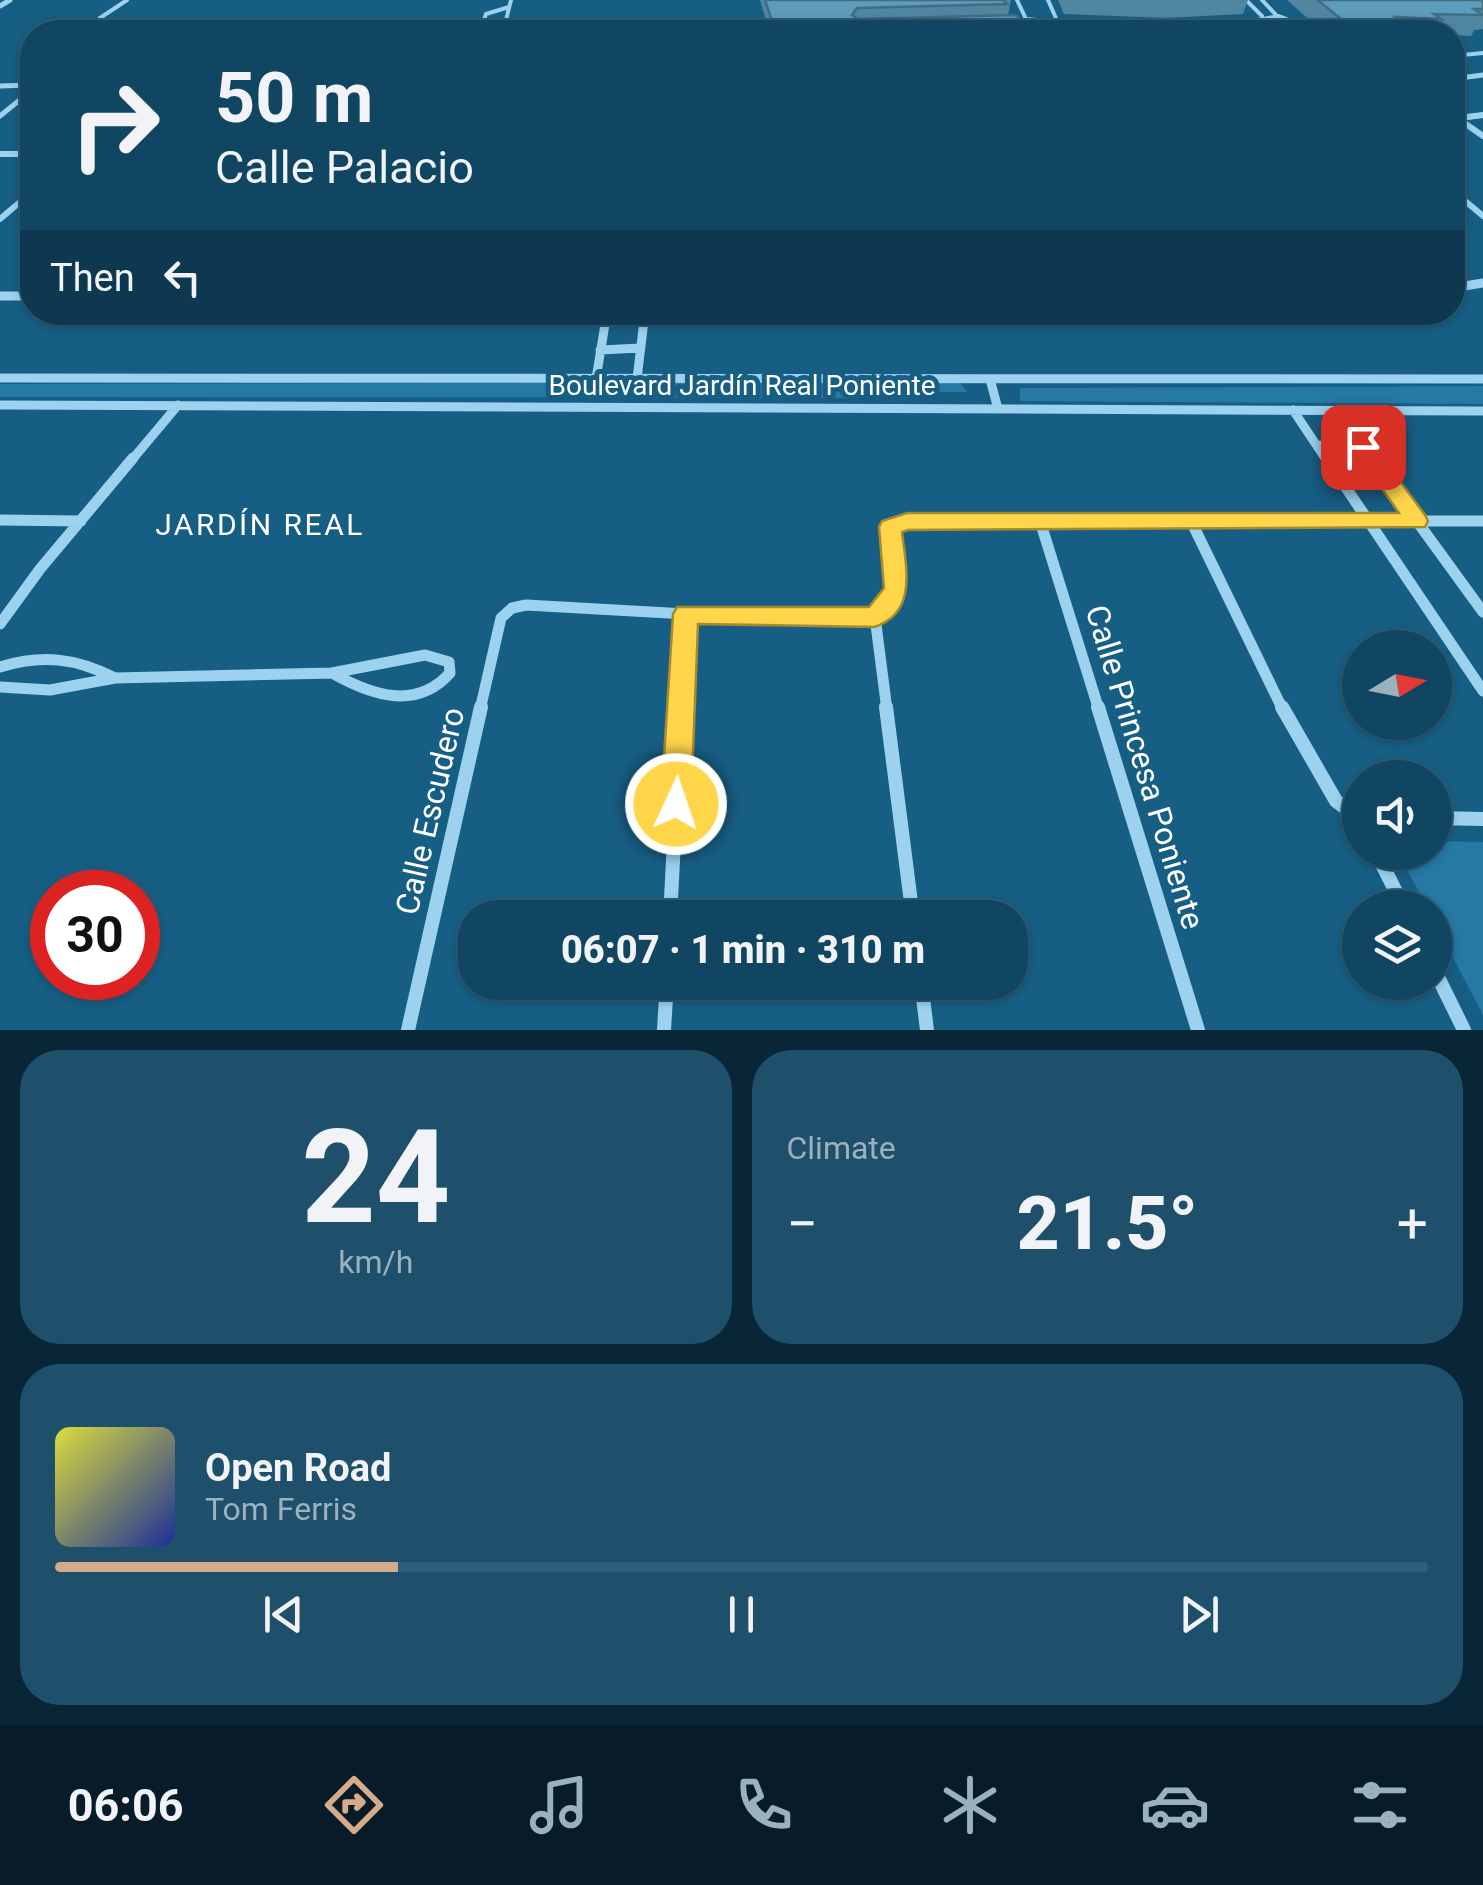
<!DOCTYPE html>
<meta charset="utf-8">
<style>
body{margin:0;font-family:Roboto,sans-serif;background:#1e506c;color:#f1f3f6;height:100vh;display:flex;flex-direction:column;font-size:38px;white-space:nowrap}
*{box-sizing:border-box;margin:0}
p{font-size:32px;color:#9cb1be}
.icon{flex:none;width:55px;height:55px;fill:none;stroke:currentColor;stroke-width:2;stroke-linecap:round;stroke-linejoin:round}
.map{position:relative;height:1030px;overflow:hidden}
.sheet{display:flex;flex-direction:column;gap:20px;padding:20px;background:#092636;flex:1}
.sheet>*{flex:none}
.guide{position:absolute;left:20px;top:20px;width:1445px;height:305px;border-radius:40px;box-shadow:0 2px 8px #0004,0 0 0 2px #305e78;background:#114663;color:#f1f3f6;overflow:hidden}
.needle{width:65px;rotate:80deg}
.buttons{position:absolute;left:1342px;top:630px;display:grid;gap:20px}
.buttons a{display:grid;place-items:center;width:110px;height:110px;border-radius:50%;background:#114663;box-shadow:0 2px 8px #0004,0 0 0 2px #305e78;font-size:50px}
.speed{position:absolute;left:30px;top:870px;display:flex;gap:20px;font-size:50px;font-weight:700;text-align:center}
.speed>*{display:grid;place-content:center;width:130px;height:130px;border-radius:50%;background:#114663;box-shadow:0 2px 8px #0004,0 0 0 2px #305e78;line-height:1}
.speed .limit{border:15px solid #d22;background:#fff;color:#111}
.pin{position:absolute;display:grid;place-items:center;width:85px;height:85px;color:#fff;margin:-42px;border-radius:20px;box-shadow:0 5px 15px #0006}
.me{position:absolute;width:110px;margin:-55px;rotate:3deg;stroke-linejoin:round;filter:drop-shadow(0 0 8px #0008)}
.turn{display:flex;align-items:center;gap:35px;height:210px;padding:0 30px;font-size:45px}
.turn .icon{width:130px;height:130px;stroke-width:2.5}
.turn b{display:block;font-size:70px;line-height:85px}
.then{display:flex;align-items:center;height:95px;padding:0 30px;background:#0003;gap:20px;font-size:38px}
.big{font-size:75px;font-weight:800;line-height:1.1}
.sheet .tile{flex:1;display:flex;flex-direction:column;justify-content:center;gap:15px;min-width:0;padding:0 35px;border-radius:40px;background:#1e506c}
.sheet .dial{align-items:center;gap:0}
.dial b{font-size:130px;line-height:1}
.song{display:flex;align-items:center;gap:30px}
.cover{width:120px;height:120px;border-radius:15px;background:linear-gradient(135deg,hsl(60 70% 55%),hsl(230 70% 35%))}
.played{height:10px;border-radius:5px;background:linear-gradient(90deg,#d6ab8b 25%,#305e78 25%)}
.keys{display:flex;justify-content:space-around;direction:ltr}
.heat{display:flex;justify-content:space-between;align-items:center;font-size:55px;direction:ltr}
.sheet .tiles{flex:1;display:grid;gap:20px;grid-template-columns:1fr 1fr}
.tile:last-child{grid-column:span 2}
.trip{position:absolute;left:458px;top:900px;width:570px;height:100px;border-radius:40px;background:#114663;box-shadow:0 2px 8px #0004,0 0 0 2px #305e78;font-weight:800;line-height:100px;text-align:center}
.tabs{display:flex;height:160px;justify-content:space-around;align-items:center;background:#071c28;color:#9cb1be}
.tabs .icon{width:70px;height:70px}
.tabs .active{color:#d6ab8b}
.tabs b{font-size:45px;color:#f1f3f6}
.map>svg:first-child{display:block}
</style>
<div class="map">
<svg width="1483" height="1030" viewBox="0 0 1483 1030">
<rect width="100%" height="100%" fill="#175e84"/>
<!-- green -->
<path fill="#2679a2" d="M960,382l7,10h-72l-40,6 -855,-1v-13z
M1483,386v18l-463,-3v-13z
M1435,841l48,1v173l-48,-92v-15l-8,-1 -29,-54 37,-1z"/>
<g fill="none" stroke-linecap="round" stroke-linejoin="round">
<!-- service -->
<path stroke="#9cd2ed" stroke-width="4" d="M1017,0l9,19 34,3
M1048,0l14,32
M1246,0l16,16
M1262,0l16,17
M481,28l5,-14 23,-7
M1022,28l230,-7
M93,32l7,-14 27,-18
M503,32l8,-32
M1098,32l163,-4
M1285,32l-24,-4 -9,-7 27,-5 27,11 -12,5
M1452,56l31,-3"/>
<!-- minor-far4 -->
<path stroke="#9cd2ed" stroke-width="5" d="M0,6l10,-6
M1452,79l31,-4
M0,86l32,-1
M1452,114l5,4
M0,116l32,-26
M1463,118l20,-3"/>
<!-- minor-far3 -->
<path stroke="#9cd2ed" stroke-width="6" d="M1453,115l30,21
M1459,118l24,-3
M0,154h32
M1452,190l31,26
M0,219l32,-27"/>
<!-- minor-far2 -->
<path stroke="#9cd2ed" stroke-width="9" d="M1452,288l31,-5
M0,296h32
M600,350l41,-2
M0,378l1483,1
M596,379l11,-67
M637,379l8,-67
M990,379l8,30
M0,405l1483,6
M1293,410l34,51
M1337,411l36,50
M1317,445l46,2
M131,461l47,-56"/>
<!-- minor-far1 -->
<path stroke="#9cd2ed" stroke-width="11" d="M1326,458l157,233
M1371,458l112,154
M0,520l81,1
M1040,521l59,189
M1191,521l92,189
M875,617l12,93
M0,624l40,-55 93,-111
M425,655l24,7 1,11c-34,38 -79,22 -118,0z
M0,667c42,-13 76,-9 115,11
M0,687l50,3 65,-12 217,-5
M480,710l21,-92 11,-10 14,-3 160,9 189,3c32,-34 11,-50 15,-90l17,-6h576
M681,710l5,-96"/>
<!-- minor -->
<path stroke="#9cd2ed" stroke-width="14" d="M886,707l27,211
M1098,707l100,323
M1282,707l54,94 24,18
M1435,818l48,1
M1376,852l28,56
M670,918l11,-211
M1435,971l29,59
M921,982l6,48
M408,1030l73,-323
M664,1030l3,-48"/>
</g>
<!-- wall -->
<path fill="#5186a1" d="M760,0h251l-3,15 -241,9z
M1058,0h190l-5,14 -77,4 -102,-4z
M1287,0h196v29l-9,1 -3,6 -19,-1v-3h-129z"/>
<!-- building -->
<path fill="#5e9cbb" stroke="#426d83" stroke-width="2.5" d="M765,0h238l4,4 -150,4 -5,7 6,4 158,-4 16,17h-537l278,-8z
M1318,0h165v9h-9l9,6 -49,-1 7,5 -46,-2 6,5 -59,-2z"/>
<!-- route -->
<path fill="#ffd54a" stroke="#a68a30" stroke-width="2.5" d="M1363,440l8,2 54,73 3,6 -3,6 -517,3 -6,2c4,35 16,81 -28,95l-176,-3 -7,180 -5,10 -10,4 -11,-4 -4,-10 12,-190 4,-7h192l15,-19 -5,-61 3,-6 25,-8h492l-46,-66z"/>
<g text-anchor="middle" stroke-width="10" stroke-linejoin="round" paint-order="stroke">
<!-- street labels -->
<g font-size="28" fill="#fff" stroke="#175e84">
<text x="742" y="395">Boulevard Jardín Real Poniente</text>
</g>
<!-- neighbourhood labels -->
<g font-size="30" letter-spacing="2.5" fill="#fff" stroke="#175e84">
<text x="260" y="535">JARDÍN REAL</text>
</g>
<!-- near-street labels -->
<g font-size="32" fill="#fff" stroke="#175e84">
<text transform="translate(1145 767) rotate(73)" y="11">Calle Princesa Poniente</text>
<text transform="translate(430 811) rotate(-77)" y="11">Calle Escudero</text>
</g>
</g>
</svg>
<div class="buttons">
<a><svg class="needle" viewBox="-14 -14 28 28"><path d="M0-13l5 13h-10z" fill="#e53935"/><path d="M0 13l5-13h-10z" fill="#9cb1be"/></svg></a>
<a><svg class="icon" aria-label="sound" viewBox="0 0 24 24"><path d="M4 9h4l5-4v14l-5-4H4zM17 9q2 3 0 6"/></svg></a>
<a><svg class="icon" aria-label="layers" viewBox="0 0 24 24"><path d="M12 4l9 5-9 5-9-5zM3 14l9 5 9-5"/></svg></a>
</div>
<div class="speed"><div class="limit">30</div></div>
<div class="pin" style="left:1363px;top:447px;background:#d93025"><svg class="icon" aria-label="arrive" viewBox="0 0 24 24"><path d="M6 21V4h12l-3 4 3 4H6"/></svg></div>
<svg class="me" style="left:676px;top:804px" viewBox="-20 -20 40 40"><circle r="17" fill="#ffd54a" stroke="#fff" stroke-width="3"/><path d="M0-11L8 9 0 5-8 9z" fill="#fff"/></svg>
<div class="trip">06:07 · 1 min · 310 m</div>
<div class="guide">
<div class="turn"><svg class="icon" aria-label="right" viewBox="0 0 24 24"><path d="M7 20v-9h11M14 6l5 5-5 5"/></svg><div><b>50 m</b>Calle Palacio</div></div>
<div class="then">Then<svg class="icon" aria-label="left" viewBox="0 0 24 24"><path d="M17 20v-9H6M10 6l-5 5 5 5"/></svg></div>
</div>
</div>
<section class="sheet">
<div class="tiles">
<div class="tile dial"><b>24</b><p>km/h</p></div>
<div class="tile"><p>Climate</p>
<div class="heat"><a>−</a><b class="big">21.5°</b><a>+</a></div>
</div>
<div class="tile">
<div class="song"><i class="cover"></i><div><b>Open Road</b><p>Tom Ferris</p></div></div>
<div class="played"></div>
<div class="keys"><svg class="icon" aria-label="previous" viewBox="0 0 24 24"><path d="M18 5L8 12l10 7zM5 5v14"/></svg><svg class="icon" aria-label="pause" viewBox="0 0 24 24"><path d="M8 5v14M16 5v14"/></svg><svg class="icon" aria-label="next" viewBox="0 0 24 24"><path d="M6 5l10 7-10 7zM19 5v14"/></svg></div>
</div>
</div>
</section>
<nav class="tabs">
<b>06:06</b>
<svg class="icon active" aria-label="directions" viewBox="0 0 24 24"><path d="M12 3l9 9-9 9-9-9zM9 14v-3h6M13 9l2 2-2 2"/></svg>
<svg class="icon" aria-label="music" viewBox="0 0 24 24"><path d="M9 18V5l10-2v13"/><circle cx="6" cy="18" r="3"/><circle cx="16" cy="16" r="3"/></svg>
<svg class="icon" aria-label="phone" viewBox="0 0 24 24"><path d="M5 4h4l2 5-3 2q2 4 5 5l2-3 5 2v4C11 20 4 13 5 4z"/></svg>
<svg class="icon" aria-label="climate" viewBox="0 0 24 24"><path d="M12 3v18M4 7l16 10M4 17L20 7"/></svg>
<svg class="icon" aria-label="car" viewBox="0 0 24 24"><path d="M5 17H2v-5l4-1 3-4h7l3 4 3 1v5h-3M9 17h6M6 11h13"/><circle cx="7" cy="17" r="2"/><circle cx="17" cy="17" r="2"/></svg>
<svg class="icon" aria-label="filters" viewBox="0 0 24 24"><path d="M4 7h16M4 17h16"/><circle cx="9" cy="7" r="2"/><circle cx="15" cy="17" r="2"/></svg>
</nav>
